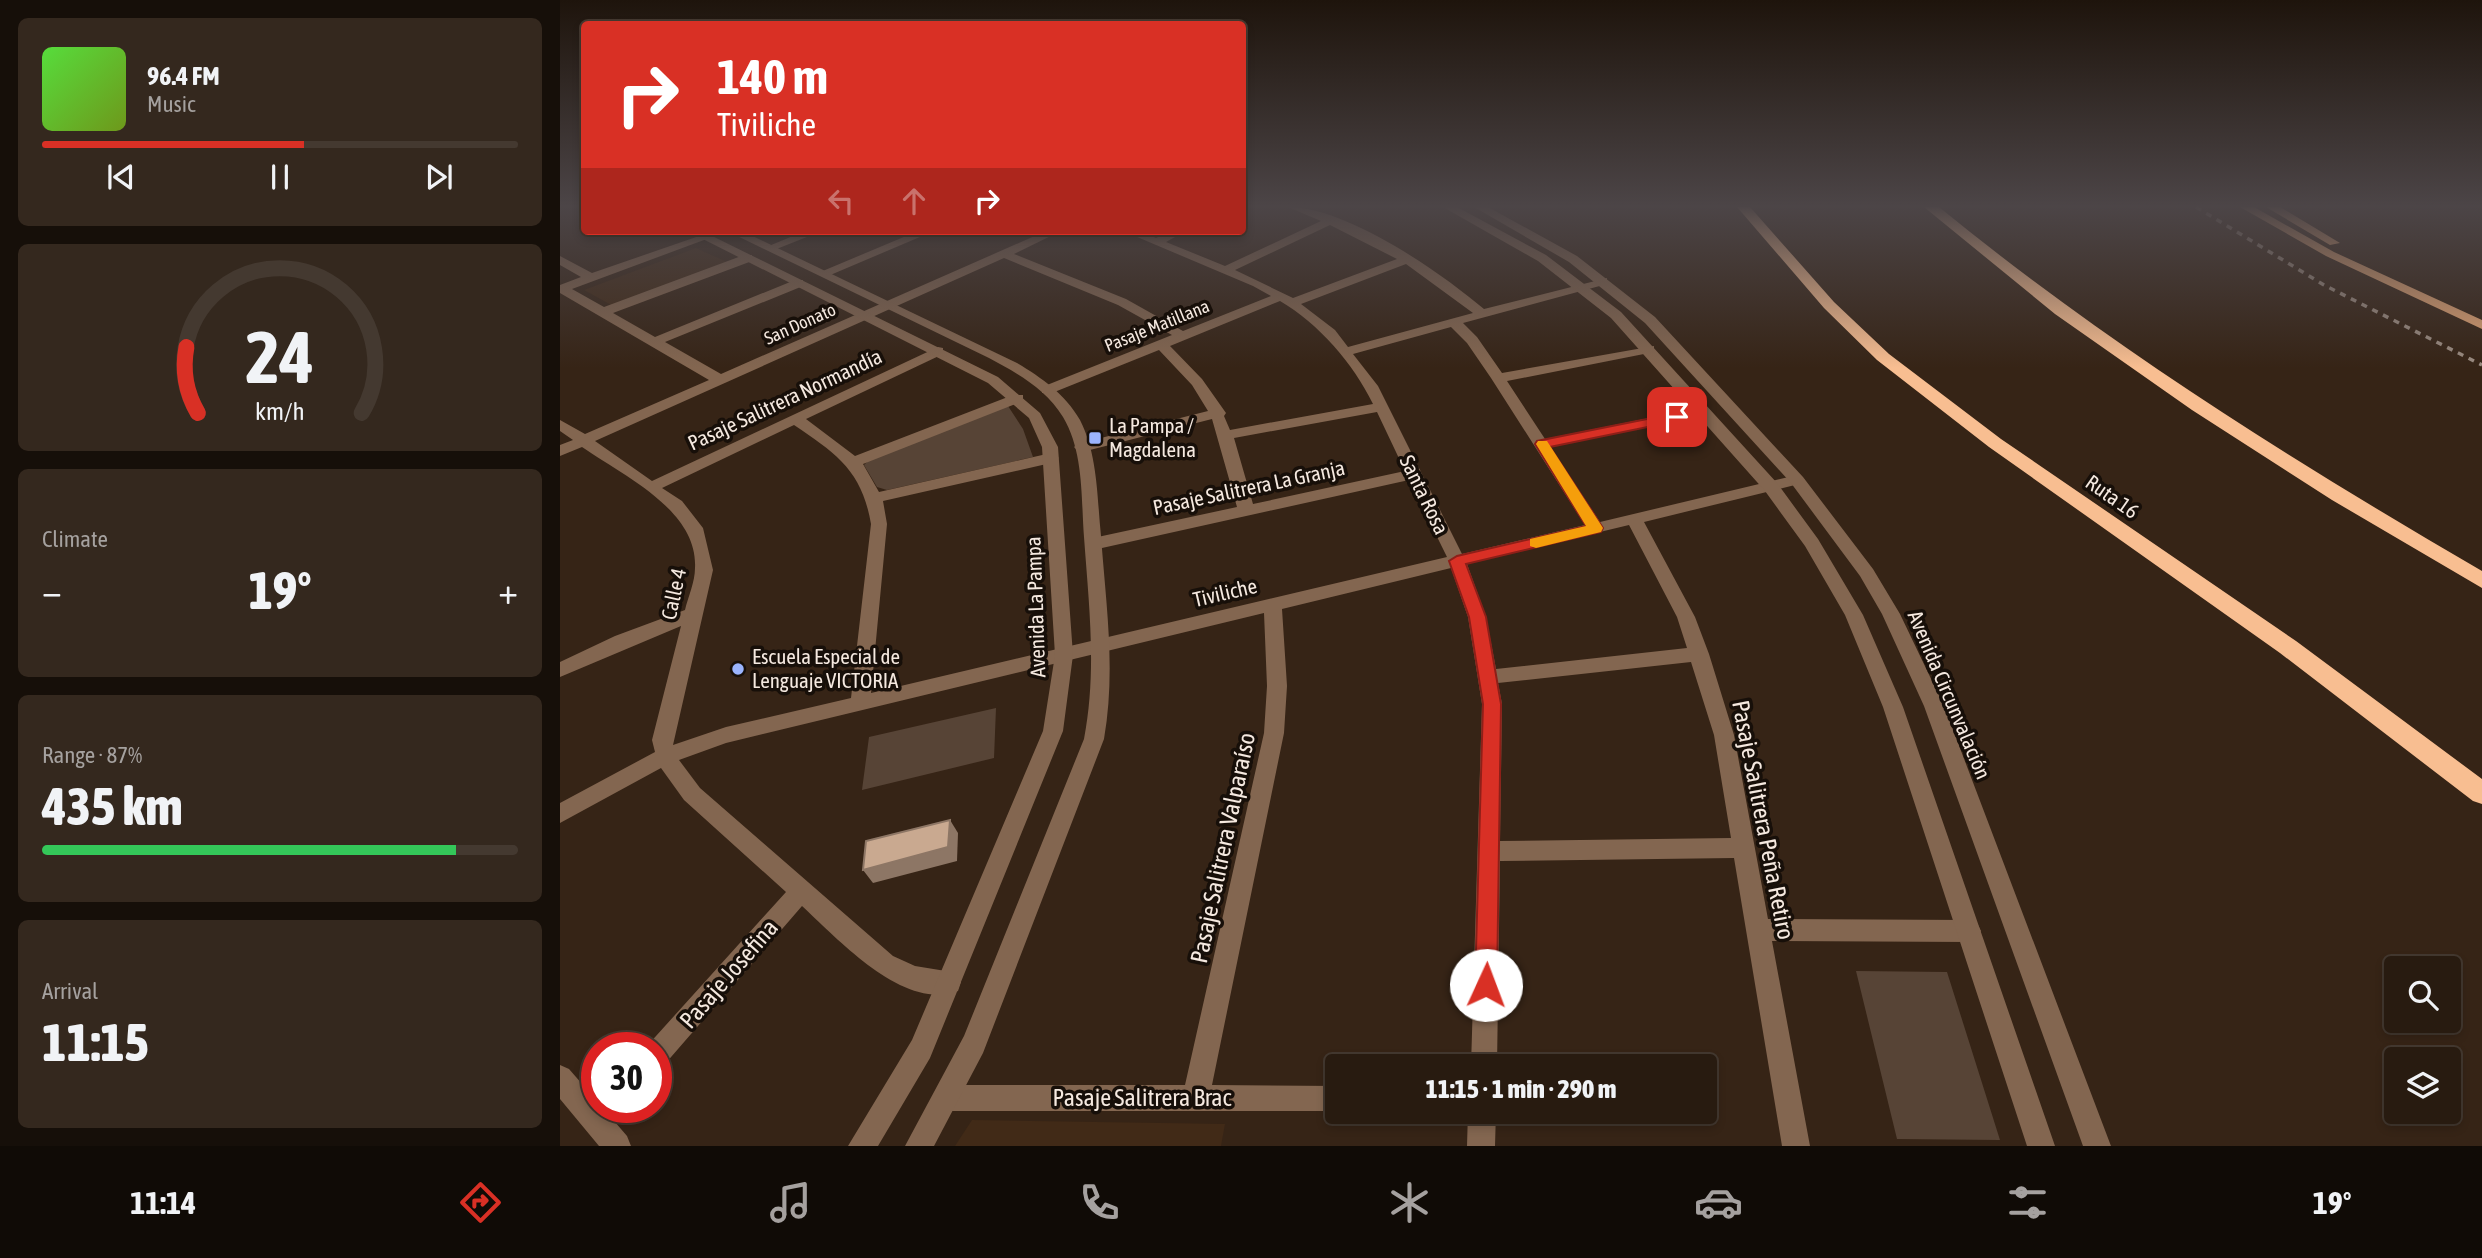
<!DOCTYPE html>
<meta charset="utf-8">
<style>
body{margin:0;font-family:"Asap Condensed",sans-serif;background:#34281e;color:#f1f3f6;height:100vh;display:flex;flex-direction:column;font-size:26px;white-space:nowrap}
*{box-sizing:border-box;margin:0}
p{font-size:23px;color:#a5a19f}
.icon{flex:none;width:38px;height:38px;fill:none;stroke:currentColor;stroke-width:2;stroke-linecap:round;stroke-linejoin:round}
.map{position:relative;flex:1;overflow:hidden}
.panel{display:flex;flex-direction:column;gap:18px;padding:18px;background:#160f09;width:560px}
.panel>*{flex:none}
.hud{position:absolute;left:21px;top:21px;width:665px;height:214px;border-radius:7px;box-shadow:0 4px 10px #0003,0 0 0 2px #443930;background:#d93025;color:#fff;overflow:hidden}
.controls{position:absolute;left:1824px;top:956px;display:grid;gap:14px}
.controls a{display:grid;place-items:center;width:77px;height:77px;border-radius:7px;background:#281b10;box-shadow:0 4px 10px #0003,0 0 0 2px #443930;font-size:35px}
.speed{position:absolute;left:21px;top:1032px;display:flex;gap:14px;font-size:35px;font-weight:700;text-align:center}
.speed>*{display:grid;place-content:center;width:91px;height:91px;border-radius:50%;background:#281b10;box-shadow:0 4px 10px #0003,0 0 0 2px #443930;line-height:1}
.speed .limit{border:10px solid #d22;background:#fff;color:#111}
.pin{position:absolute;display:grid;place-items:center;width:60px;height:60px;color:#fff;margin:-30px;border-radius:14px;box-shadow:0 4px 10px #0006}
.me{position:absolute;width:77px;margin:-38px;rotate:2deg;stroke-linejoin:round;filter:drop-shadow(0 0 5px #0008)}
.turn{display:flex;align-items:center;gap:24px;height:147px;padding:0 21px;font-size:32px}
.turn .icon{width:91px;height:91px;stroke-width:2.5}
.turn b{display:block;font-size:49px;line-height:60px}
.lanes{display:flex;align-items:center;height:66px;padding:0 21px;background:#0003;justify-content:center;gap:35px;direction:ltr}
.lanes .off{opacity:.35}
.big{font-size:52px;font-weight:800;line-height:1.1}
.panel .widget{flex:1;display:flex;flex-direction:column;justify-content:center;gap:10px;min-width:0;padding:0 24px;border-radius:10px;background:#34281e}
.panel .dial{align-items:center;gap:0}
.dial svg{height:182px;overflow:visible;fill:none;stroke:#443930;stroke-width:7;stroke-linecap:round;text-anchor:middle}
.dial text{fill:#f1f3f6;stroke:none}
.song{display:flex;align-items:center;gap:21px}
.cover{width:84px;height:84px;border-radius:10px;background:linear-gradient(135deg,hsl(110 70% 55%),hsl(80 70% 35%))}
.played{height:7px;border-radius:4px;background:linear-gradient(90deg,#d93025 55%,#443930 55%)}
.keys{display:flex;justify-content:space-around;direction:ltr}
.heat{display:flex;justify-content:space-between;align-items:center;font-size:38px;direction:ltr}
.charge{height:10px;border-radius:5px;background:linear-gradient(90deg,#34c759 87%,#443930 0)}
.trip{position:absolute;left:765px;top:1054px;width:392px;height:70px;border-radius:7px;background:#281b10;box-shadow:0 4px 10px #0003,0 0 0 2px #443930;font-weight:800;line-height:70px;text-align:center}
.dock{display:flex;height:112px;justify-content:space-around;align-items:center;background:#100b06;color:#a5a19f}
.dock .icon{width:49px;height:49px}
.dock .active{color:#d93025}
.dock b{font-size:32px;color:#f1f3f6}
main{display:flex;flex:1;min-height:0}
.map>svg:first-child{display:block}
</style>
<main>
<section class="panel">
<div class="widget">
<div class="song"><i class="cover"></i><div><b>96.4 FM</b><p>Music</p></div></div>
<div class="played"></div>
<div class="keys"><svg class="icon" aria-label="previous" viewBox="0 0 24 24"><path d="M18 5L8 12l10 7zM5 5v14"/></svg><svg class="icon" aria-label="pause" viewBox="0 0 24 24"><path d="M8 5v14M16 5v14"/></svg><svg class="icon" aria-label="next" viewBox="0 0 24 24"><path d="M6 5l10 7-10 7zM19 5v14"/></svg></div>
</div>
<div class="widget dial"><svg viewBox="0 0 100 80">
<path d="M14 69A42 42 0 1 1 86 69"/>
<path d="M14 69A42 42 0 0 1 9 40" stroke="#d93025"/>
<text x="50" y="56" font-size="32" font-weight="700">24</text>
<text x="50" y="72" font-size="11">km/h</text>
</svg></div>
<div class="widget"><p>Climate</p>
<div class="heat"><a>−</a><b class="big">19°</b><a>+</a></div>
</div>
<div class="widget"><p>Range · 87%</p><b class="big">435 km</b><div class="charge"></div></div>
<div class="widget"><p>Arrival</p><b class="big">11:15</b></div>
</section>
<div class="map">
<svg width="1922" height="1146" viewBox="0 0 1922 1146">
<rect width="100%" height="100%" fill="#362416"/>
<!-- built -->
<path fill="#412a17" d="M136,248l31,14 -114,44 -29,-16z
M412,1120l253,4 -4,22h-266z"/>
<!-- green -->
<path fill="#574436" d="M448,406l15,23 10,28 -146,33 -10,-3 -13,-22 4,-4z
M436,708l-2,50 -132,32 7,-53z
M1296,971l91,1 53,168 -103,-1z"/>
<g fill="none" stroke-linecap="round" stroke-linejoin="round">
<!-- minor -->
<path fill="#836650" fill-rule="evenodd" d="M728,207c59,0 152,65 196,102l123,-31v6l-144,39 14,14 25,36 152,-27v6l-5,1 -142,28 38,58 159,-32 7,4 -7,4 -154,32 50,75 197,-47 8,5 -2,3 -159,39 51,95 14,37 25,81 34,184 201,1 8,3 4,8 -4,8 -8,3 -197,-1 38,205h-28l-48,-288 -234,3 -3,205h-26l11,-362 -14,-87 -17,-49 -169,41 5,77 -3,47 -72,352 125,1v25h3h-393l-10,-3 -3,-10 3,-10 10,-3h238l79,-352 3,-47 -3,-73 -538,130 -47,17 21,28 193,168 22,10 43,7 3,9 -3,9c-54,21 -120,-52 -156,-85l-137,158 -9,4v-20h-10l1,-2 139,-154 -102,-92 -23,-32 -101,55v-20l95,-51 -3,-12 29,-114 -121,51v-15l55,-26 70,-26c3,-13 10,-28 10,-42 3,-58 -71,-92 -113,-121l-22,9v-11l13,-5 -13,-9v-11l25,14 124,-54 -149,-87v-8l21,-8 -21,-12v-9l32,17 110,-38 10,2 -140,52 32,18 140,-52h8v6l-139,52 42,24 140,-57h8v6l-138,56 56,32 325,-143h15l-47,23 112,45 57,32 88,-35 -18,-10 -130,-55h16l17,7 15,-7h15l-20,11 59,24 96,-45zM770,225l67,34 -104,39 -58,-28zM444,258l114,47 54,30 -130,52v6h10l107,-43 33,35 16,26 -131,33 -3,3 3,3 5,2 130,-33 25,88 -144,31 -6,2 -2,4 2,4 6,2 316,-70 38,77 -576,136 16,-169 -4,-23 168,-38 8,-5 -8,-5 -172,39 -16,-28 160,-63v-6h-10l-158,61 -49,-37 137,-65v-6l-5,-1 -286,134 -57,-40zM846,264l67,49 -125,34 -13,-17 -34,-26zM720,301c39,23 73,62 93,103l-143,26 -6,-14 2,-3 -24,-34 -32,-33zM891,327l16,16 24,35 94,147 -123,29 -84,-168 -25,-32zM817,412l28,59 -152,33 -19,-66zM234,425c43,29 68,46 77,99l-20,174 -125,29 -53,18 40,-175 -10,-42 -21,-27 -20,-13zM1069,525l48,92 10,31 -191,21 -10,-52 -19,-53zM1131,662l23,73 17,103 -231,3 2,-137 -4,-21z
M245,231h17l-48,19 -10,-2z
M358,231h16l-106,45 -10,-3z
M908,1111h28l-1,35h-28z"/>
<!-- tertiary -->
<path fill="#836650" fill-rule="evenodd" d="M883,207h14l89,48 75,57 156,171 41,56 45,76 40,92 152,439h-28l-144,-439 -38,-92 -40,-69 -40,-55 -154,-173 -73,-57z
M914,207h14l89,49 78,61 148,160 70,92 27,45 44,92 167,440h-28l-159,-440 -42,-92 -22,-38 -69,-93 -146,-160 -76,-61z
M127,231h15l296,146 42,36 18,34 15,208 -10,76 -133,327 -52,88h-30l64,-106 131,-309 12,-76 -13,-208 -13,-29 -41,-35z
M167,231h15l275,132c25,15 48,31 63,57 18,35 17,78 21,116 5,69 15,134 3,203l-121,314 -49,93h-29l59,-110 120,-297c13,-68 5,-133 0,-202 -3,-38 0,-85 -21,-120 -17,-28 -46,-44 -74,-59z
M0,1065l9,4 28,32v7h6l24,28 4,10h-32l-39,-47z"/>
<!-- primary -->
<path fill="#dea273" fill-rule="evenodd" d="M1680,207h14l80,45 148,68v9l-156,-73z
M1706,207h14l60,36 -10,2z"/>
<!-- motorway -->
<path fill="#f8be91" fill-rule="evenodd" d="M1177,207h13l84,95 55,52 112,85 295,202 186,138v25l-9,-3 -193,-148 -291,-206 -112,-87 -53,-52z
M1364,207h15c170,139 354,254 543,364v17l-150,-88 -140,-90 -137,-96z"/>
<!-- rail -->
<path stroke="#9a8b80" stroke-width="3.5" stroke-dasharray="6 6" stroke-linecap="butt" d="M1636,207l128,78 158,80"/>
</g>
<!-- shaded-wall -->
<path fill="#8d7665" d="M390,820l8,13 -1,28 -84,22 -10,-13z"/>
<!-- building -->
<path fill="#c9a990" stroke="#8d7665" stroke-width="2" d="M390,820l-2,27 -85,23 3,-29z"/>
<!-- sky -->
<linearGradient id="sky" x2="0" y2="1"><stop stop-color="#1e140c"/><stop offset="0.56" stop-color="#4c4547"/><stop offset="1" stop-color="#4c4547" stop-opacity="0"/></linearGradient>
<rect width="1922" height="368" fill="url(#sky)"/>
<!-- route -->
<path fill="#d93025" stroke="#8d1f18" stroke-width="2" d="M1117,413l5,1v6l-132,27 53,81 -2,4 -135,32 20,53 15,87 -4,281 -3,8 -8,3 -8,-3 -3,-8 8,-281 -14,-87 -20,-56 8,-5 129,-30 -51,-82 2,-3z"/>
<!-- slow -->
<path fill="#f59e0b" d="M978,441h9l56,87 -2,4 -65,16 -6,-2v-7l56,-13 -50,-82z"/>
<!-- markers -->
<g fill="#9bb4fd" stroke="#170f09" stroke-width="2.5">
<rect x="528" y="431" width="14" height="14" rx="3.5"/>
<circle cx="178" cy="669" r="7"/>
</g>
<g text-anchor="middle" stroke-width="7" stroke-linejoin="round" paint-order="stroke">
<!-- far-street labels -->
<g font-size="18" fill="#f5e9e0" stroke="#170f09">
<text transform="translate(240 324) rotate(-24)" y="6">San Donato</text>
<text transform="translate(597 326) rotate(-22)" y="6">Pasaje Matillana</text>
</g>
<!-- street labels -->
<g font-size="21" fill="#f5e9e0" stroke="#170f09">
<text transform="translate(225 400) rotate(-25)" y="7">Pasaje Salitrera Normandía</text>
<text transform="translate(689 488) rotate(-12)" y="7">Pasaje Salitrera La Granja</text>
<text transform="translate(864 495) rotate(64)" y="7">Santa Rosa</text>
<text transform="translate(1552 497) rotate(35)" y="7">Ruta 16</text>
<text transform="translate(665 593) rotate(-13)" y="7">Tiviliche</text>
<text transform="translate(114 594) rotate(-78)" y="7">Calle 4</text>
<text transform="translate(476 607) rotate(-92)" y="7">Avenida La Pampa</text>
<text transform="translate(1389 695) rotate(67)" y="7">Avenida Circunvalación</text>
</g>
<!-- poi labels -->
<g font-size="21" fill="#f5e9e0" stroke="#170f09" text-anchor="start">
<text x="549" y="433">La Pampa /<tspan x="549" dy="24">Magdalena</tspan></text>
<text x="192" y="664">Escuela Especial de<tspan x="192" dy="24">Lenguaje VICTORIA</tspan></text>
</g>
<!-- near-street labels -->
<g font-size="24" fill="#f5e9e0" stroke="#170f09">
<text transform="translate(1203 820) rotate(79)" y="8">Pasaje Salitrera Peña Retiro</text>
<text transform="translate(663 848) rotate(-78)" y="8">Pasaje Salitrera Valparaíso</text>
<text transform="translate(169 974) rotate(-49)" y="8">Pasaje Josefina</text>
<text x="582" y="1106">Pasaje Salitrera Brac</text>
</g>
</g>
</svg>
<div class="controls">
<a><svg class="icon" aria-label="search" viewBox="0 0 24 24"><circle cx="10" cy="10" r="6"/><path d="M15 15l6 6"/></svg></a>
<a><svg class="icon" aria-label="layers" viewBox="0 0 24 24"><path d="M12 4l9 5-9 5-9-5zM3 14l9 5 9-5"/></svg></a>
</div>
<div class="speed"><div class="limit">30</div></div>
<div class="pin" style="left:1117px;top:417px;background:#d93025"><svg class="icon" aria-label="arrive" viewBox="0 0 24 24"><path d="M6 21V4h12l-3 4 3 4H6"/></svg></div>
<svg class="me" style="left:926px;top:985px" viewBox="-20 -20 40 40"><circle r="19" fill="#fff"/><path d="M0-13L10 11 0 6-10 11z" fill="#d93025"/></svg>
<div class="trip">11:15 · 1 min · 290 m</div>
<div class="hud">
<div class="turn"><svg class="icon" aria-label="right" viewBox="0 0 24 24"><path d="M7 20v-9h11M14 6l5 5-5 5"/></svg><div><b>140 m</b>Tiviliche</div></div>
<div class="lanes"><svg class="icon off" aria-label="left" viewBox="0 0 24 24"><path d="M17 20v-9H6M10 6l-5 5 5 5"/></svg><svg class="icon off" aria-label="ahead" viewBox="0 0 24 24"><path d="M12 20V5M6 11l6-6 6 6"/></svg><svg class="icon" aria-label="right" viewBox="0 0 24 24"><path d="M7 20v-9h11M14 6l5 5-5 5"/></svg></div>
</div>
</div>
</main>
<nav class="dock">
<b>11:14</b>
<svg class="icon active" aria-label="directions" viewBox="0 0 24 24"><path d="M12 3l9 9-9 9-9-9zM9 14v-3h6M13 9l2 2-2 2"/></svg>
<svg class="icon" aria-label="music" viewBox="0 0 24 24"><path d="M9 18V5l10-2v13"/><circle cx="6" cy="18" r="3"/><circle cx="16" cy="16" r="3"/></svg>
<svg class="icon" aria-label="phone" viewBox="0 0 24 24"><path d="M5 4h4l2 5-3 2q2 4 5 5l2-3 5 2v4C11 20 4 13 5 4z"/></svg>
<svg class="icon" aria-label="climate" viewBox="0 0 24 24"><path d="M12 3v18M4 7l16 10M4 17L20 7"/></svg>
<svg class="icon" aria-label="car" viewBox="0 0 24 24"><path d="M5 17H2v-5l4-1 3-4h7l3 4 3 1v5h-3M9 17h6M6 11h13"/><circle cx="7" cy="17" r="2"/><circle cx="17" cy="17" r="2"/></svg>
<svg class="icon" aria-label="filters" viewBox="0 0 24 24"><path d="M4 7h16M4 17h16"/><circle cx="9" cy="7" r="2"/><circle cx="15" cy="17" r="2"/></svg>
<b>19°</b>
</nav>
